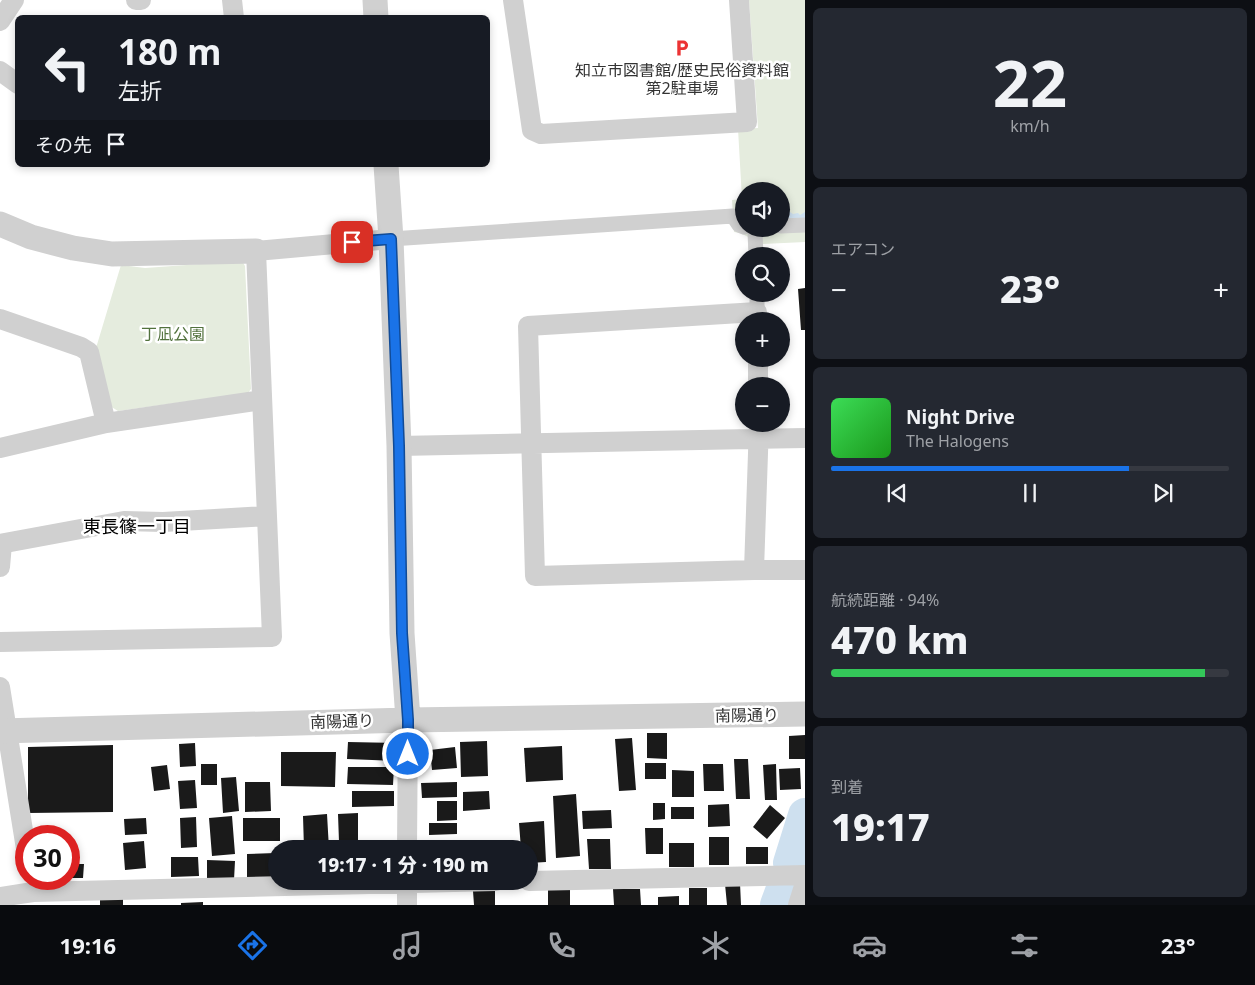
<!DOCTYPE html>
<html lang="ja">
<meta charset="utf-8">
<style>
body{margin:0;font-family:"Noto Sans","Noto Sans JP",sans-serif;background:#242831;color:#f1f3f6;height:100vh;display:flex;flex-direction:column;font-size:19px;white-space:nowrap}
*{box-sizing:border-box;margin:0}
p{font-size:16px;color:#9ea1a6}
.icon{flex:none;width:28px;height:28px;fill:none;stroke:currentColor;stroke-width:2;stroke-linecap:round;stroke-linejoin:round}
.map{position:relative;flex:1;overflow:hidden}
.side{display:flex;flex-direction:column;gap:8px;padding:8px;background:#0d0f14;width:450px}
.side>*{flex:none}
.guide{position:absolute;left:15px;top:15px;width:475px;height:152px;border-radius:8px;box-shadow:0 2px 8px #0003;background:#171b24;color:#f1f3f6;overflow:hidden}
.buttons{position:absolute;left:735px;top:182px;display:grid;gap:10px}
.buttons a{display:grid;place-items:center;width:55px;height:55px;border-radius:50%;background:#171b24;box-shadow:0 2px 8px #0003;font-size:25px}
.speed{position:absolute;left:15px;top:825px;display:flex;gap:10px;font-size:25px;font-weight:700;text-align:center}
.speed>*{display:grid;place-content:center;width:65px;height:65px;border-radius:50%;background:#171b24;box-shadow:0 2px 8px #0003;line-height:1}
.speed .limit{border:8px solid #d22;background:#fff;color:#111}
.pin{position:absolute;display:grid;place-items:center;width:42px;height:42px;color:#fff;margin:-21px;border-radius:10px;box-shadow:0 2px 8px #0006}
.me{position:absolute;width:55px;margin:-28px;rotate:0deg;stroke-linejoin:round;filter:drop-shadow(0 0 4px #0008)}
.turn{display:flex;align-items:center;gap:18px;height:105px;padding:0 20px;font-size:22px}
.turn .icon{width:65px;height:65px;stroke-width:2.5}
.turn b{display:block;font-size:35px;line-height:42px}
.then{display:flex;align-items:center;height:48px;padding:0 20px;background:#0003;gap:10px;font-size:19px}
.big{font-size:38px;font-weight:800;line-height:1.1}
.side .tile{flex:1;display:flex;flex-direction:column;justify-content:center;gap:8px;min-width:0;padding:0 18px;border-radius:8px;background:#242831}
.side .dial{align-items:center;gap:0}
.dial b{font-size:65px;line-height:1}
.song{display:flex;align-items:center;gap:15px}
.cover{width:60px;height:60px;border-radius:8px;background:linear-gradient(135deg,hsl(130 70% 55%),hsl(120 70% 35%))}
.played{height:5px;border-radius:2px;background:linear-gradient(90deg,#1a73e8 75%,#363941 75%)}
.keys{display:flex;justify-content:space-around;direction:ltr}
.heat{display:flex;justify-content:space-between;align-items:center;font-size:28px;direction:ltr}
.charge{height:8px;border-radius:4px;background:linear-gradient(90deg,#34c759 94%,#363941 0)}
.trip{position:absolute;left:268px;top:840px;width:270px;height:50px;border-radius:25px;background:#171b24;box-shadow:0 2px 8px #0003;font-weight:800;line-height:50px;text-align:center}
.tabs{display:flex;height:80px;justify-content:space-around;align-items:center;background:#090b0e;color:#9ea1a6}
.tabs .icon{width:35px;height:35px}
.tabs .current{color:#1a73e8}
.tabs b{font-size:22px;color:#f1f3f6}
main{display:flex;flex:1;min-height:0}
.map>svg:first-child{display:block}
</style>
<main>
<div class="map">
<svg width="805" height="905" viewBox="0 0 805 905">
<rect width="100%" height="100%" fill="#fff"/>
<!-- green -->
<path fill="#e5ecde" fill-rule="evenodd" d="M749,0h56v242l-42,2 -23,-11 -6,-1 -2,-32 10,-1 -4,-70 20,-1zM744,191h37v38h-37z
M242,261l3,5 6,123 -3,4 -130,18 -8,-5 -14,-58 25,-83 24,3z"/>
<!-- water -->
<path fill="#cee0ef" d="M781,212h9l3,2 5,-1 2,2 5,-3v8l-16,1 -5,-5h-3z"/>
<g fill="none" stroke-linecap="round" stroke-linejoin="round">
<!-- river -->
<path stroke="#cee0ef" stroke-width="34" d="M790,863l15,-48
M777,905l7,-19"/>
</g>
<!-- building -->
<path fill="#1a1a1a" d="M805,288v42h-4l-3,-41z
M647,733h20v26l-20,-1z
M805,735v24h-16v-23z
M632,738l4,52 -17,1 -4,-52z
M487,741l1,35 -27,1 -1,-35z
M348,742l50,1 -1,18 -50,-2z
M195,743l1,23 -16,1 -1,-23z
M113,745v67l-85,1v-66z
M562,746l1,34 -37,2 -2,-34z
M455,747l2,21 -25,2 -2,-20z
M281,752h55l-1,35 -54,-1z
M734,759h14l2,40h-14z
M645,763h21v16h-21z
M201,764h16v21h-16z
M703,764h20l1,27h-20z
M776,764l1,36h-12l-2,-35z
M167,765l3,24 -16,2 -3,-24z
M348,767h46l-1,18 -46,-1z
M800,768l1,21 -21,1 -1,-21z
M672,770l22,1v26h-22z
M236,777l3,34 -16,2 -2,-35z
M195,780l2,28 -17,1 -2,-28z
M245,782h25l1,29 -26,1z
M457,782v15l-35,1 -1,-15z
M352,791h42v15l-42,1z
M489,791l1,18 -27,2v-19z
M576,794l4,62 -24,2 -3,-62z
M437,801h20v19l-20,1z
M653,803h12v16l-12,1z
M729,804l1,22 -22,1v-22z
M770,805l15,13 -18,21 -14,-12z
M671,807h23v12h-23z
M611,810l1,18 -29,1 -1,-18z
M358,813v29h-19l-1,-28z
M327,814l2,35h-25l-1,-33z
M232,816l3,38 -23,2 -3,-38z
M196,817l1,30 -16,1 -1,-30z
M146,818l1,16 -22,1 -1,-16z
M243,818h37v23h-37z
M544,821l2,41 -17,1v-14h-8l-2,-26z
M429,823h28v11l-28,1z
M645,828h18v26h-17z
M709,837h20v28h-20z
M587,839h23l1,30h-22z
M144,841l2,27 -21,2 -2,-27z
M368,841h22v8h-22z
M452,842l1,7h-20v-6z
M669,843h25v24h-25z
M746,847h22v17h-22z
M276,853v26h-29v-25z
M171,857h27l1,19 -28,1z
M207,860l28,1 -1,19h-27z
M69,864h15l-1,14h-14z
M46,879h15v1l-14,2z
M740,883l1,22h-14l-2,-21z
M689,888h18v17h-18z
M570,889v16h-22v-15z
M613,889h27l1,16h-27z
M473,891h22v14h-21z
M679,896v9h-21v-8z
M100,899h23v6h-23z
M203,902v3h-22v-2z"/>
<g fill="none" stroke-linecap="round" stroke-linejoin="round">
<!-- pedestrian -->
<path stroke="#d0d0d0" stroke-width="15" d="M781,226l24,-1
M755,232l1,24
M391,239l342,-23 6,9 5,2
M757,294v18"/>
<!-- minor -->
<path stroke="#d0d0d0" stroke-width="20" d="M136,0h5
M232,0l2,18
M513,0l19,130 9,4 206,-12 -8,-122
M0,21l14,-21
M0,71l18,13
M0,319l81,28 8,5 17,71
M757,321v-9l-229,14 7,250 219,-6h51
M758,359v27
M399,446l406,-8
M0,448l106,-25 156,-23
M0,544l124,-23 39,1 104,-6
M0,567l2,-23
M754,570l5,-146
M0,642l272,-5 -16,-386 135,-12
M0,687l26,162
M407,849l1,-129
M529,881l276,-6
M0,897l33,-5 463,-11
M407,905v-24
M798,905l7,-22"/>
<!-- tertiary -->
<path stroke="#d0d0d0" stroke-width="25" d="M375,0l1,18
M386,165l5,74 8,207 3,187 6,87
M0,224l31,13 42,11 39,6 144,-3
M0,731l408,-11 397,-6"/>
</g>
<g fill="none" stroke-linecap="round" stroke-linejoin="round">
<!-- route casing -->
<g stroke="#114b97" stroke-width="12">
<path id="route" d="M352,242l39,-3 8,207 3,187 6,87v34"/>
</g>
<!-- route -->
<use href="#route" stroke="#1a73e8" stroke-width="9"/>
</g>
<!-- icons -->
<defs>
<g id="parking-bare" transform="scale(1.35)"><path d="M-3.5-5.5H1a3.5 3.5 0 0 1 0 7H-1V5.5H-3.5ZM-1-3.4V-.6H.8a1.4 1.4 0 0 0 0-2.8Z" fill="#ec3334" stroke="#fff" stroke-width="2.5" paint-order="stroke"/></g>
</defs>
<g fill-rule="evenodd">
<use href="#parking-bare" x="682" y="48"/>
</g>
<g text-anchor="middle" stroke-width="5" stroke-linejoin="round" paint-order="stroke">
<!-- poi labels -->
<g font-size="16" fill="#333" stroke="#fff">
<text x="682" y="76">知立市図書館/歴史民俗資料館<tspan x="682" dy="18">第2駐車場</tspan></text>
</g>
<!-- park labels -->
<g font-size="16" fill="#52723d" stroke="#fff">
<text x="173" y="340">丁凪公園</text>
</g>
<!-- street labels -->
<g font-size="16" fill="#333" stroke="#fff">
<text transform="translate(747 715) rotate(-1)" y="6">南陽通り</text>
<text transform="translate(342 721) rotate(-2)" y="6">南陽通り</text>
</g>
<!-- neighbourhood labels -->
<g font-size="18" fill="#000" stroke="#fff">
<text x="137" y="533">東長篠一丁目</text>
</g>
</g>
</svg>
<div class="buttons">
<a><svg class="icon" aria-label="sound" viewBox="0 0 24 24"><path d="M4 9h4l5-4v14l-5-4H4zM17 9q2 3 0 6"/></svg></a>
<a><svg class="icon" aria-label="search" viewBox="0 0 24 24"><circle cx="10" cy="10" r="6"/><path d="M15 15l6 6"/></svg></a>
<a>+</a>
<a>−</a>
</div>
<div class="speed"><div class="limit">30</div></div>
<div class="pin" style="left:352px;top:242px;background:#d93025"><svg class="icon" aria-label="arrive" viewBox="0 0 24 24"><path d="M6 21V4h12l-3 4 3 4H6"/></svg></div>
<svg class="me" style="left:408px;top:754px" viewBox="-20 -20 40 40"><circle r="17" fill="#1a73e8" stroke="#fff" stroke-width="3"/><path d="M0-11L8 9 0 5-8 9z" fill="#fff"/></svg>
<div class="trip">19:17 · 1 分 · 190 m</div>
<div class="guide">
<div class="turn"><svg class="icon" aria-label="left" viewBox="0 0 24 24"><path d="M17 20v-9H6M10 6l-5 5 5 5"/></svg><div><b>180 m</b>左折</div></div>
<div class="then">その先<svg class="icon" aria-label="arrive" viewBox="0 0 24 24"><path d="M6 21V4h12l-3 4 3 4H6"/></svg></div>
</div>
</div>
<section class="side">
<div class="tile dial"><b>22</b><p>km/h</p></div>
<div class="tile"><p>エアコン</p>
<div class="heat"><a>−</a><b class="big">23°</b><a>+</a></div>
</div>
<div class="tile">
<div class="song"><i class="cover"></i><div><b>Night Drive</b><p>The Halogens</p></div></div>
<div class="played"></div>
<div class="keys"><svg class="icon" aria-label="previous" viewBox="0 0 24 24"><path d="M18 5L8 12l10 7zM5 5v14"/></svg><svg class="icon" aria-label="pause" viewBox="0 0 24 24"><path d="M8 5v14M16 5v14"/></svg><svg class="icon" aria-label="next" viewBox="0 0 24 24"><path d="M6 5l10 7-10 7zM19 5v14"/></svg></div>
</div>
<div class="tile"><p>航続距離 · 94%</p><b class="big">470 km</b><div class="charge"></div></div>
<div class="tile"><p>到着</p><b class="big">19:17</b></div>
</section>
</main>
<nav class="tabs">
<b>19:16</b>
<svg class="icon current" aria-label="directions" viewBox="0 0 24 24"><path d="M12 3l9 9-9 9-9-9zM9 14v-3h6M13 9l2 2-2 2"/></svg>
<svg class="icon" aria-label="music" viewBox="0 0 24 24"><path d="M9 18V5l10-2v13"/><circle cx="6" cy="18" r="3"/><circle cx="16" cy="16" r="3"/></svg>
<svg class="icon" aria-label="phone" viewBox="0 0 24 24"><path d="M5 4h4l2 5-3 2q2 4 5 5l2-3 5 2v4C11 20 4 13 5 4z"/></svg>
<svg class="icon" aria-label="climate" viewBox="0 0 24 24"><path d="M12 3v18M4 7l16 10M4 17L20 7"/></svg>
<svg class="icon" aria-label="car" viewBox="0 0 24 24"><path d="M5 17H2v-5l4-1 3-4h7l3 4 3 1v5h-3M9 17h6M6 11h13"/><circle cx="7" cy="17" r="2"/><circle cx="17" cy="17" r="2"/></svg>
<svg class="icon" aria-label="filters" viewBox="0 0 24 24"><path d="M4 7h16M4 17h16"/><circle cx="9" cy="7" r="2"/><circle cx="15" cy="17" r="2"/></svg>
<b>23°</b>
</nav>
